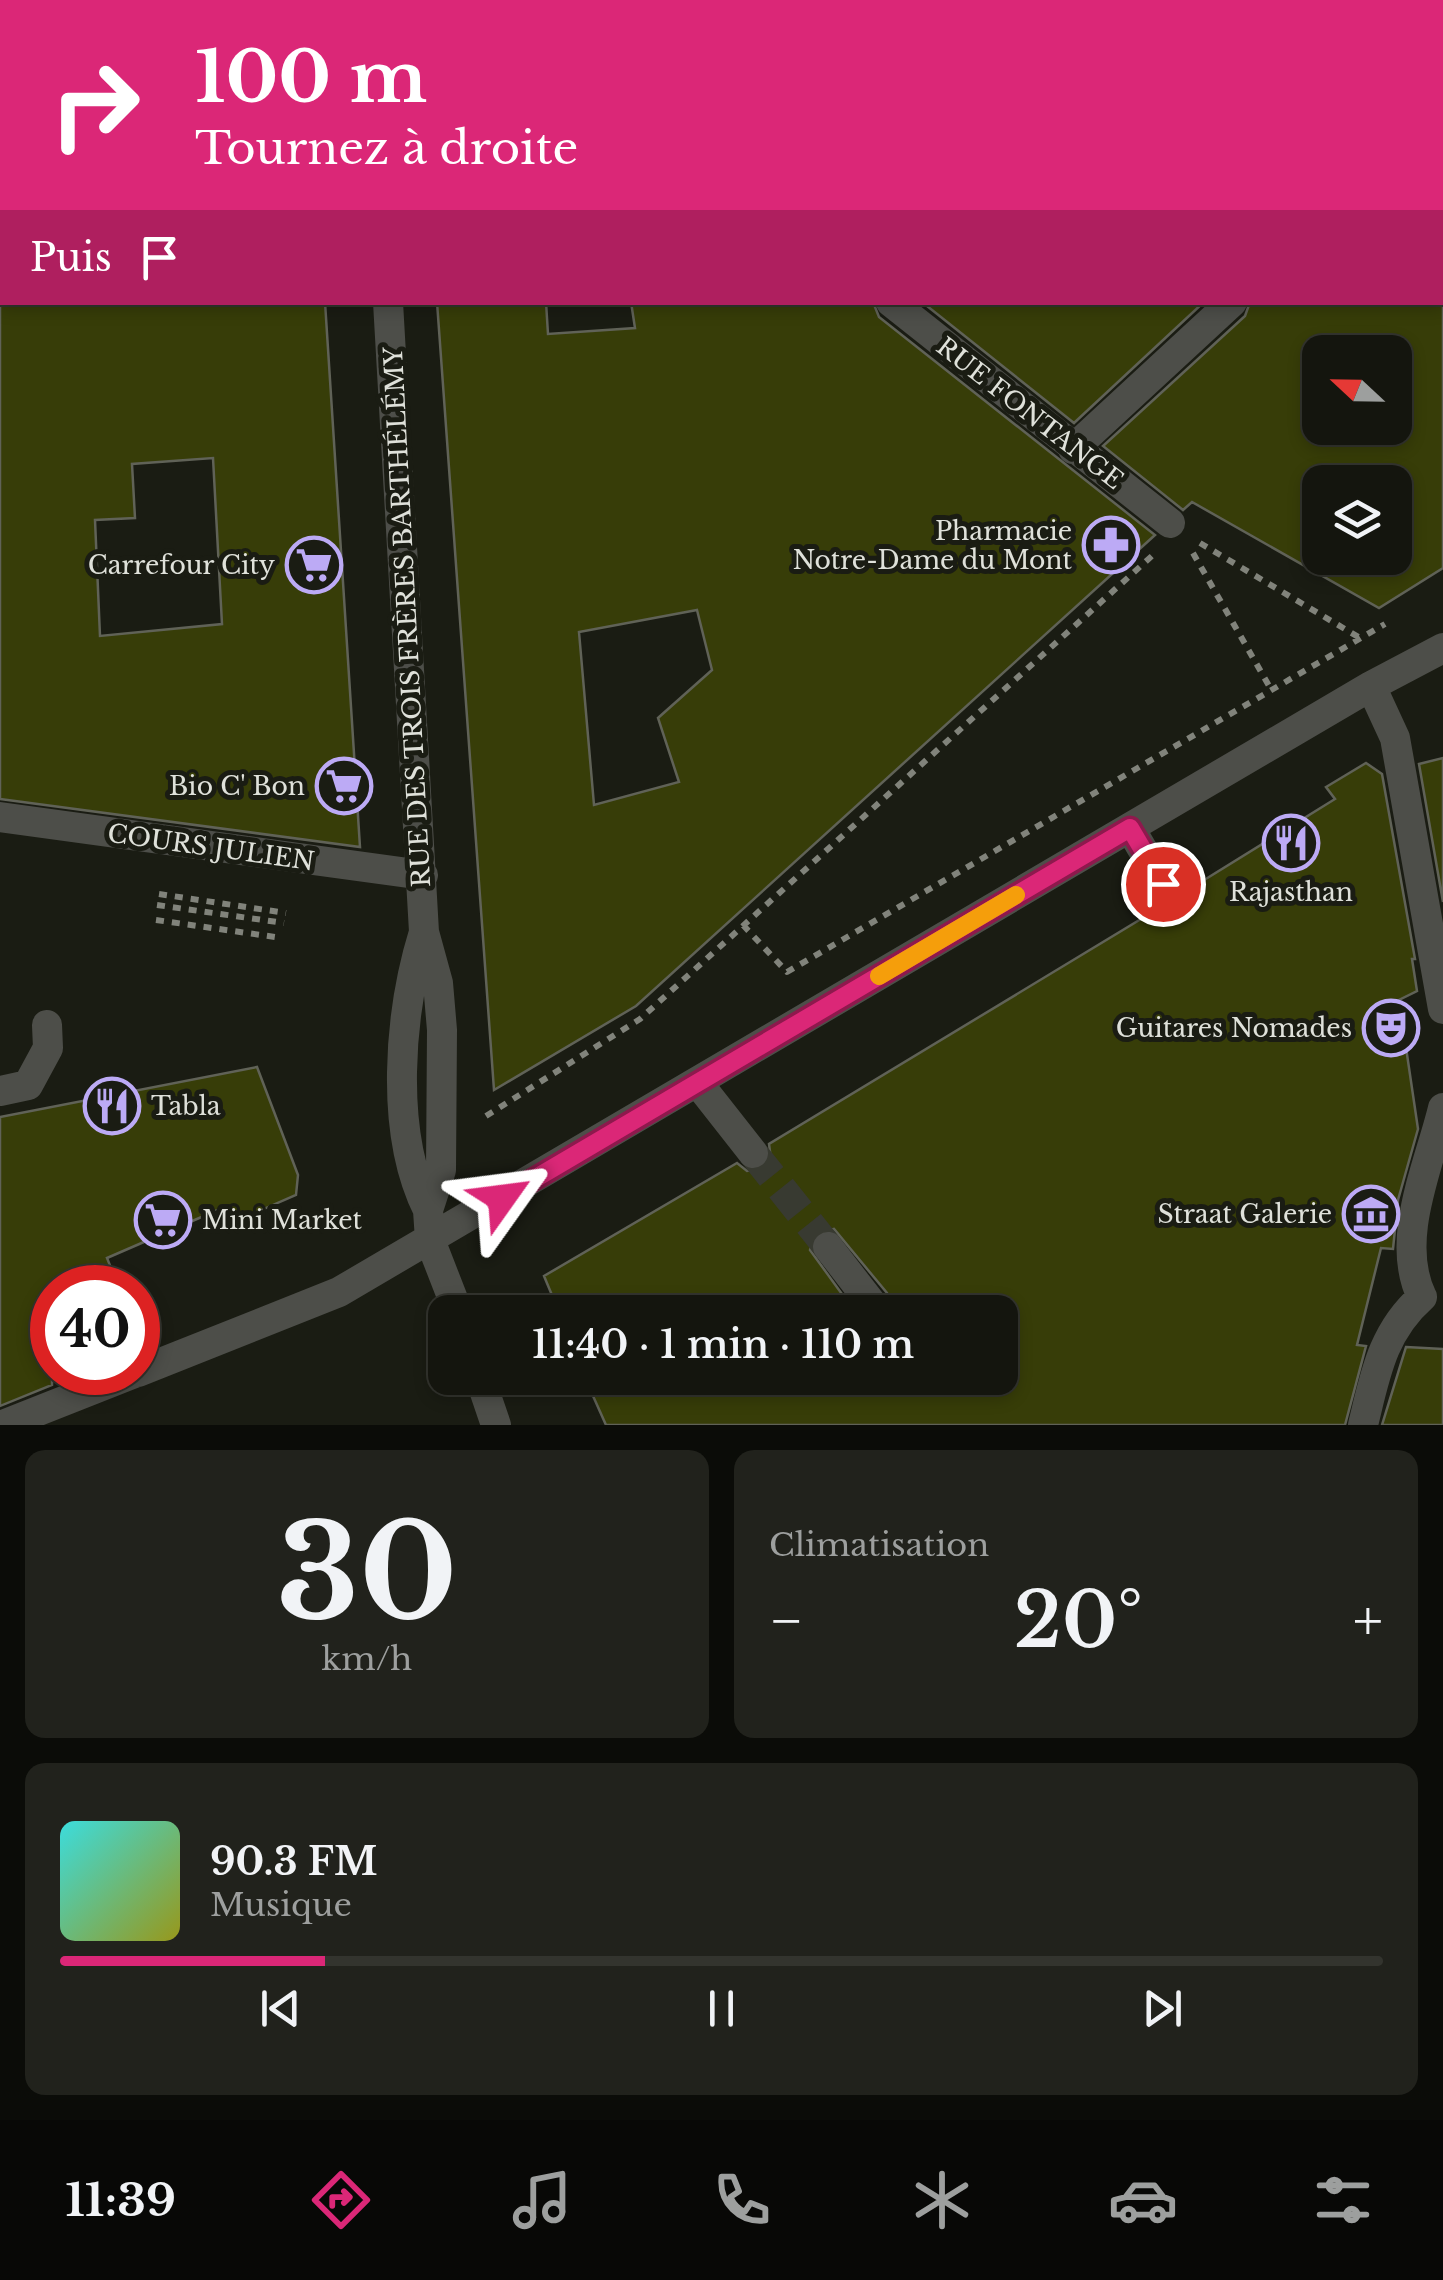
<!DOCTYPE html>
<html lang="fr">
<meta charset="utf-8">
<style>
body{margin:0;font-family:"Libre Baskerville",serif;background:#21221c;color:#f1f3f6;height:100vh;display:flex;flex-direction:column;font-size:38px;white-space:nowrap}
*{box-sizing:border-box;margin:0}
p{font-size:32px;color:#9d9f9e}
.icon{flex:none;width:55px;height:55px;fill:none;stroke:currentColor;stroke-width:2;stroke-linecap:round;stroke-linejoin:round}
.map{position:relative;height:1425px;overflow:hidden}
.drawer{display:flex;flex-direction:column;gap:25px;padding:25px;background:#0b0c08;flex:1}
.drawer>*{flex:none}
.banner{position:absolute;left:0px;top:0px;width:1445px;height:305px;box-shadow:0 5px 15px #0003,0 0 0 2px #33342e;background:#db2777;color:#fff;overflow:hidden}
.needle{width:65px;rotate:292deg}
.buttons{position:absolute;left:1302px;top:335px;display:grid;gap:20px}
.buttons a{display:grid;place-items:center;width:110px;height:110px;border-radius:20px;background:#14150e;box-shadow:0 5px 15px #0003,0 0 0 2px #33342e;font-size:50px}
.speed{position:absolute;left:30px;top:1265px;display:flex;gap:20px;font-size:50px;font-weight:700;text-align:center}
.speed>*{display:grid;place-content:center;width:130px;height:130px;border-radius:50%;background:#14150e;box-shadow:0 5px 15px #0003,0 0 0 2px #33342e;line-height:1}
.speed .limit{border:15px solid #d22;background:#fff;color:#111}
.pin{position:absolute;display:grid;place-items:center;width:85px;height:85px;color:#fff;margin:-42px;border:5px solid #fff;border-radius:50%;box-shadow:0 2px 10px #0007}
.me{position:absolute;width:110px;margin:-55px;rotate:59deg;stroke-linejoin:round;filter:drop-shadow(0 0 8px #0008)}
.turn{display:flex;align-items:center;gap:35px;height:210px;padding:0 30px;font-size:45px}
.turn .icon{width:130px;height:130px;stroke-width:2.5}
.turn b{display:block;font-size:70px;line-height:85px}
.then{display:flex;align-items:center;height:95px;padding:0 30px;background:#0003;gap:20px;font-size:38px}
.big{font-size:75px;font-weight:600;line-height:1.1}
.drawer .widget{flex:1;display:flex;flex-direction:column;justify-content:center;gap:15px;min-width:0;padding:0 35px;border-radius:20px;background:#21221c}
.drawer .dial{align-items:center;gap:0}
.dial b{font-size:130px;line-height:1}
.song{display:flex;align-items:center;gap:30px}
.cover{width:120px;height:120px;border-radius:15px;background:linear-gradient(135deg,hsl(180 70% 55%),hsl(60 70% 35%))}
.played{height:10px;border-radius:5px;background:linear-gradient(90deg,#db2777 20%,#33342e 20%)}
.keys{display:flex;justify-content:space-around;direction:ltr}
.heat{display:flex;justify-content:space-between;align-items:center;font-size:55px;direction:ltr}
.drawer .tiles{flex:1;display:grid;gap:25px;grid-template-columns:1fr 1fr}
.widget:last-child{grid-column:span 2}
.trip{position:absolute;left:428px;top:1295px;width:590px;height:100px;border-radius:20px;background:#14150e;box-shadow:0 5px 15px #0003,0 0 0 2px #33342e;font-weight:600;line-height:100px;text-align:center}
.menu{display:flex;height:160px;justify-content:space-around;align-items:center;background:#080806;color:#9d9f9e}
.menu .icon{width:70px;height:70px}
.menu .on{color:#db2777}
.menu b{font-size:45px;color:#f1f3f6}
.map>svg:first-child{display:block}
</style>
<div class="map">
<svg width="1443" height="1425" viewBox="0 0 1443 1425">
<rect width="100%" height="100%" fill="#1a1c13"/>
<!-- building -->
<path fill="#373d08" stroke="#606257" stroke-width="2.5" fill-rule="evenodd" d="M0,302h325l35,545 -360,-48zM213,458l9,166 -122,12 -5,-116 40,-2 -3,-54z
M437,302h109l2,32 87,-6 -4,-26h242l6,15 276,218 -519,471 -142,84zM697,610l15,60 -54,48 21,64 -85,23 -15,-173z
M922,302h282l-130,121z
M1250,302h193v266l-64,40 -187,-106 -9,8 -80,-64 142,-130zM1320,352h75v76h-75zM1320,482h75v76h-75z
M1443,758v144l-24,-138z
M1366,763l16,11 33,185h-3l5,32 -18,9 19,129 -20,71 -5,49 -12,-1 -24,97 9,1 -21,79h-739l-21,-47h415v-66h-112l-1,-19 -53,-64 -18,4 -6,17 45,62h-296l-15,-36 193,-113 10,8 17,-3 7,-9 -2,-15 387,-234 15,9 11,-3 9,-15 -3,-11 147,-91 -9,-12z
M257,1067l41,108 -2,20 -69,30 -7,-16 -113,49 12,30h-67v97l-52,21v-289z
M1406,1347l37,2v76h-61z"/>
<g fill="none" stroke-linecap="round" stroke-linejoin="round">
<!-- minor-tunnel -->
<path stroke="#383a31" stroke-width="30" stroke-dasharray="30 15" stroke-linecap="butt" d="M753,1153l75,94"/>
<!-- path -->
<path stroke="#81837b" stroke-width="6" stroke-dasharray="8 8" stroke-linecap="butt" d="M1200,543l160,95
M1193,553l79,138
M159,894l127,19
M157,905l127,18
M156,920l126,18
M743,925l44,47 598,-348
M486,1116l154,-97 513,-464"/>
<!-- minor -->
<path stroke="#4d4e49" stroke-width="30" d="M367,0v2
M510,0l3,2
M1396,0l6,2
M953,2l1,-2
M1442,18h1
M1442,112l1,-1
M388,302l36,630 14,51 4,47 -1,140 -13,40 2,30 28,72
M891,302l279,221
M1073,449l159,-147
M1371,686l24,52 48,271
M0,817l423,58
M1130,828l42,72
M424,932c-25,81 -35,200 4,278
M698,1083l55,70
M0,1091l28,-6 20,-37 -1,-23
M828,1247l44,57
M1422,1297c-28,-57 7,-131 21,-189
M138,1372l201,-80 1032,-606 72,-38
M480,1378l16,47
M3,1425l134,-53
M1363,1425c12,-49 19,-93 59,-128"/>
</g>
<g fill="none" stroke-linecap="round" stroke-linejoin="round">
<!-- route casing -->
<g stroke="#8e194d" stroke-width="25">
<path id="route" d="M502,1198l628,-370 33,56"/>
</g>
<!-- route -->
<use href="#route" stroke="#db2777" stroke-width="18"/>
<!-- slow -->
<path stroke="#f59e0b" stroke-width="18" d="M879,976l137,-81"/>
</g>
<!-- icons -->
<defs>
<g id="pharmacy-ring" transform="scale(2.875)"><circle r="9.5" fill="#1a1c13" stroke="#bcaaf5" stroke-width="1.5"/><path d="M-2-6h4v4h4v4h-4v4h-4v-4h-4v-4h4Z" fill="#bcaaf5"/></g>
<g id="supermarket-ring" transform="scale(2.875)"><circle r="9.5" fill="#1a1c13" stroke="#bcaaf5" stroke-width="1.5"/><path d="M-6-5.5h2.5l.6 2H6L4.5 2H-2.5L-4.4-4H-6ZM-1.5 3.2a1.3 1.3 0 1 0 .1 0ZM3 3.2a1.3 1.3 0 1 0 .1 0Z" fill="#bcaaf5"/></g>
<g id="restaurant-ring" transform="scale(2.875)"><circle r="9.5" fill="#1a1c13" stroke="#bcaaf5" stroke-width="1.5"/><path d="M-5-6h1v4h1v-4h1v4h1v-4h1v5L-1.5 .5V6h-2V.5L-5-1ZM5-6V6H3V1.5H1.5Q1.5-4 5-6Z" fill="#bcaaf5"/></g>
<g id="theatre-ring" transform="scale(2.875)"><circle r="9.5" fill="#1a1c13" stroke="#bcaaf5" stroke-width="1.5"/><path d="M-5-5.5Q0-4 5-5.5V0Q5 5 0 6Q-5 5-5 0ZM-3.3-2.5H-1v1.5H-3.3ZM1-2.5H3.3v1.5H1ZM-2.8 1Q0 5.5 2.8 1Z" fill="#bcaaf5"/></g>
<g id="museum-ring" transform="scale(2.875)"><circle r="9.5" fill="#1a1c13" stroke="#bcaaf5" stroke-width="1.5"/><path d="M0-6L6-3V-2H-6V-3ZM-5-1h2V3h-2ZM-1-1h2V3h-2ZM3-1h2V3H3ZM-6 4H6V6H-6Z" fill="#bcaaf5"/></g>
</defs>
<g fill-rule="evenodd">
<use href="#pharmacy-ring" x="1111" y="545"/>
<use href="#supermarket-ring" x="314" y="565"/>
<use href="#supermarket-ring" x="344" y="786"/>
<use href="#restaurant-ring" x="1291" y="843"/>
<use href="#theatre-ring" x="1391" y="1028"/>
<use href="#restaurant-ring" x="112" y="1106"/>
<use href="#museum-ring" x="1371" y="1214"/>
<use href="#supermarket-ring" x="163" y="1220"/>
</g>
<g text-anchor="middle" stroke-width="10" stroke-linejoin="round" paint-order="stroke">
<!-- street labels -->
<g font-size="25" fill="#dfe1da" stroke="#1a1c13">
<text transform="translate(1030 413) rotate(38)" y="9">RUE FONTANGE</text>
<text transform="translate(407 617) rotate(-93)" y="9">RUE DES TROIS FRÈRES BARTHÉLÉMY</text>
<text transform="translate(211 847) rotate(8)" y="9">COURS JULIEN</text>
</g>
<!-- poi labels -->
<g font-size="25" fill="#dfe1da" stroke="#1a1c13" text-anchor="end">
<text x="1072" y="540">Pharmacie<tspan x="1072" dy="29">Notre-Dame du Mont</tspan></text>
<text x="275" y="574">Carrefour City</text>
<text x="305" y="795">Bio C' Bon</text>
<text x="1291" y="901" text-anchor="middle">Rajasthan</text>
<text x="1352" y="1037">Guitares Nomades</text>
<text x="151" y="1115" text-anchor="start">Tabla</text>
<text x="1332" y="1223">Straat Galerie</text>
<text x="202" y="1229" text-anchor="start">Mini Market</text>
</g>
</g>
</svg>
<div class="buttons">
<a><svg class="needle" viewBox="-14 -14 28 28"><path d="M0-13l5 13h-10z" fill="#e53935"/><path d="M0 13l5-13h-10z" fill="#9d9f9e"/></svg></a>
<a><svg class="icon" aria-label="layers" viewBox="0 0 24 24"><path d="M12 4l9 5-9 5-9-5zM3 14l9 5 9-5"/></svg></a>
</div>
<div class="speed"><div class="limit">40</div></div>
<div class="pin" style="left:1163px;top:884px;background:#d93025"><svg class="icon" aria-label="arrive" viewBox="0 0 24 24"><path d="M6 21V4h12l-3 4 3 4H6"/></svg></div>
<svg class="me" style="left:502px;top:1198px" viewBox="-20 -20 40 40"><path d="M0-17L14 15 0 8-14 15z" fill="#db2777" stroke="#fff" stroke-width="4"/></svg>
<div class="trip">11:40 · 1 min · 110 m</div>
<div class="banner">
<div class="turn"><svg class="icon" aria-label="right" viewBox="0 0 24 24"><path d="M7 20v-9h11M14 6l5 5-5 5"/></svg><div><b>100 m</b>Tournez à droite</div></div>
<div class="then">Puis<svg class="icon" aria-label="arrive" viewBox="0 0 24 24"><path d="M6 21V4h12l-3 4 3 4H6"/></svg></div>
</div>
</div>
<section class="drawer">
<div class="tiles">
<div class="widget dial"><b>30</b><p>km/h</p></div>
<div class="widget"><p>Climatisation</p>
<div class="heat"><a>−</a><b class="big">20°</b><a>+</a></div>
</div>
<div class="widget">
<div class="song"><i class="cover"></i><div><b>90.3 FM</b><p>Musique</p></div></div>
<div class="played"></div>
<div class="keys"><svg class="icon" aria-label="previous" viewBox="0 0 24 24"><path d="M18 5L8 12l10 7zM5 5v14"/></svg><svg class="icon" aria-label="pause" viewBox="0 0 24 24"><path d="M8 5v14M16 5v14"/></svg><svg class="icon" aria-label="next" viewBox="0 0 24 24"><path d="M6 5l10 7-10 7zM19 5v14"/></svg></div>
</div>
</div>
</section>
<nav class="menu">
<b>11:39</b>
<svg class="icon on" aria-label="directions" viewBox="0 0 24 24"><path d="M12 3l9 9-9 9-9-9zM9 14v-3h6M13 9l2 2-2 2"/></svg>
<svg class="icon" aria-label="music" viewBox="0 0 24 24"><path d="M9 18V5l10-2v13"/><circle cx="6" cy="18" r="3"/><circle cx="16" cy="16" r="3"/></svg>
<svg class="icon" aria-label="phone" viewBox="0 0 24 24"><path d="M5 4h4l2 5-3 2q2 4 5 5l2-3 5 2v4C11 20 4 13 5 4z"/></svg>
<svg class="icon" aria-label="climate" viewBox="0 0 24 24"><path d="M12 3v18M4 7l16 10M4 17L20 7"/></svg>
<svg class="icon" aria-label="car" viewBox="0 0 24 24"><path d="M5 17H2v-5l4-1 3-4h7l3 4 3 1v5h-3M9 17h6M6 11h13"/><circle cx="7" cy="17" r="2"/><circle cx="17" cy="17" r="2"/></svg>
<svg class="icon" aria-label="filters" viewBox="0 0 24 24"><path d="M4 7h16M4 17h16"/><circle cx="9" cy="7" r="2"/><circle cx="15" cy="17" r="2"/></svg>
</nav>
